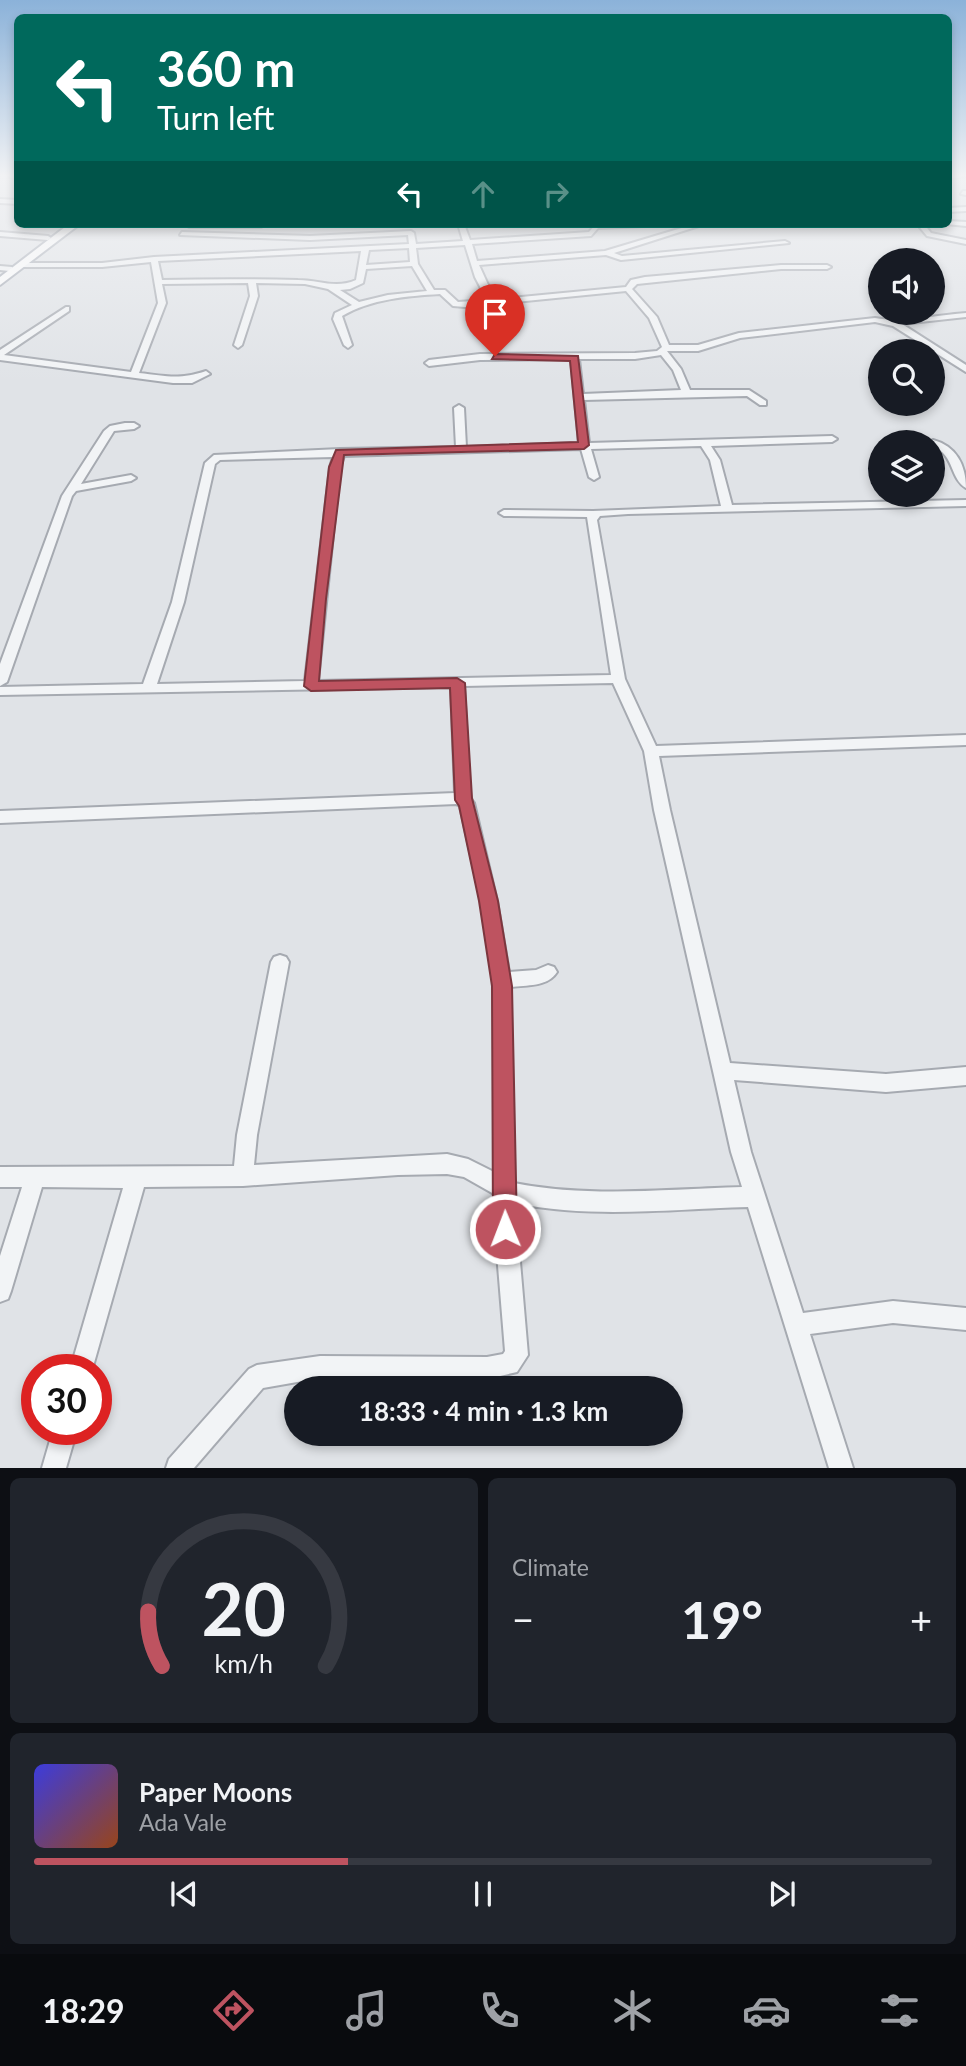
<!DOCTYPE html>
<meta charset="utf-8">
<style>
body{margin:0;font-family:Lato,sans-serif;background:#20242c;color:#f1f3f6;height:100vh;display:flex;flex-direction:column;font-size:26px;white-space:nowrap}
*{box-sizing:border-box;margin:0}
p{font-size:23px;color:#9ea1a6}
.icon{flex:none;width:38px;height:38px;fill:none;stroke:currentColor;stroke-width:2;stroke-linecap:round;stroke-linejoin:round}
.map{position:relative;height:1468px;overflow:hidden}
.panel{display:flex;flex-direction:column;gap:10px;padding:10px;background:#0d0f14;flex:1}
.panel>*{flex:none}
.top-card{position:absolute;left:14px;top:14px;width:938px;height:214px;border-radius:10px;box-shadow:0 4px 10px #0003;background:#00695c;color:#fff;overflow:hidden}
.tools{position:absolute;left:868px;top:248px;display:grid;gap:14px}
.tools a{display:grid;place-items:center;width:77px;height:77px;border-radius:50%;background:#171b24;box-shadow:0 4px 10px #0003;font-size:35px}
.speed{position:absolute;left:21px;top:1354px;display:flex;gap:14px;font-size:35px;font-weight:700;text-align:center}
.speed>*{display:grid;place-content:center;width:91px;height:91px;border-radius:50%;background:#171b24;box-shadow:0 4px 10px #0003;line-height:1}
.speed .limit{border:10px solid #d22;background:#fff;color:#111}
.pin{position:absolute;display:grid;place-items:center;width:60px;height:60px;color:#fff;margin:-72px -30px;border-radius:50% 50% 50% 0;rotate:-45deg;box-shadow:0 0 7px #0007}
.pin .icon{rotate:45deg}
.me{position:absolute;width:77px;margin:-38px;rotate:359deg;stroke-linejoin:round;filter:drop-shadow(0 0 5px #0008)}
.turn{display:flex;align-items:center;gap:24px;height:147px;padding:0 28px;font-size:32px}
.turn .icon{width:91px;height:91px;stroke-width:2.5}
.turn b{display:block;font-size:49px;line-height:60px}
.lanes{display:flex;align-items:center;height:66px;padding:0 28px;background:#0003;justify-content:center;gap:35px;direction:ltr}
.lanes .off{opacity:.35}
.big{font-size:52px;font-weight:700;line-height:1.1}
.panel .tile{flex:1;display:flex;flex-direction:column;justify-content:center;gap:10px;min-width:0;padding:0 24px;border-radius:10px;background:#20242c}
.panel .dial{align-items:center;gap:0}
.dial svg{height:182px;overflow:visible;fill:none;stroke:#363941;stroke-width:7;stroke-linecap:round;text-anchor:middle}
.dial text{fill:#f1f3f6;stroke:none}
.song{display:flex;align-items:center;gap:21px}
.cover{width:84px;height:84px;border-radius:10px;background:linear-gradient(135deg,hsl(240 70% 55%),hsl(20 70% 35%))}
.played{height:7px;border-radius:4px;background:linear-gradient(90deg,#be5360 35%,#363941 35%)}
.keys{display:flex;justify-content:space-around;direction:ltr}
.heat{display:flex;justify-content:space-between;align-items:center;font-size:38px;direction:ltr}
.panel .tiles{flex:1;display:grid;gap:10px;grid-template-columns:1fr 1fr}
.tile:last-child{grid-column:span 2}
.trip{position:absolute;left:284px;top:1376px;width:399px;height:70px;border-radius:35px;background:#171b24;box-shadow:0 4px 10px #0003;font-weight:700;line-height:70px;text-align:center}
.menu{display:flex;height:112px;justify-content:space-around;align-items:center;background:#090b0e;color:#9ea1a6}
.menu .icon{width:49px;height:49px}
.menu .selected{color:#be5360}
.menu b{font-size:32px;color:#f1f3f6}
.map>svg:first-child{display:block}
</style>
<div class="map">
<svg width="966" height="1468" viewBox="0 0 966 1468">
<rect width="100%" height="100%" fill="#e0e3e7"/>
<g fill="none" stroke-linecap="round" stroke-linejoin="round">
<!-- minor casing -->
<g stroke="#a6aab1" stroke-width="4">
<path id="minor" d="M9,176h9v3l-8,-2z
M948,176h17l-17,3z
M963,191h3v4l-5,-1z
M0,199l18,1v4l-18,-1z
M966,207v4l-18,1v-4z
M948,221l18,1v4l-20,-2h2z
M191,224h73v1l-3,2h-72z
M458,224h6l6,16 119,-8 7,-8h53l-3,2 -48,2 -7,8 -119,8 5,17 128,-10 90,-27h10l-91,29 8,3 163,-15 4,2 -168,17 -15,-5 -127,10 15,33 5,1 127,-12 5,-7 14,-3 136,-12h46l4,2 -4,2h-46l-144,15 -5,5 25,28 12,28h29l41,-12 136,-15c27,5 62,-3 91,-5v4l-64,7 64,41v7l-73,-46 -18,-4 -135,16 -42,13h-31l14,18 9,21h59l17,11v4h-6l-13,-9 -163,4 5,43 243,-7 5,3 -5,3 -121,4 9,14 12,45 234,-5v6l-338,8 -28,2 -3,4 28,159 31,67 310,-11v10l-307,11 11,54 60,253 156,11 80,-7v18l-80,7 -152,-12 17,72 52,161 90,-12 73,7v22l-73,-7 -83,11 43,134h-24l-81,-261c-76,2 -158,12 -233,-4l13,152 -11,17 -30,7 -167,-1 -57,10 -69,80h-28l3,-9 80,-90 8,-4 63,-9 167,1 16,-3 2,-3 -10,-122 -1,-35 -30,-17 -17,-3 -49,1 -155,11 -99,1 -52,183h-22l53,-182 -81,-1 -31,104 -3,8 -8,3v-46l22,-69h-22v-20l234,-1 3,-31 34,-173 3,-5 6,-2 6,2 3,5 -32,173 -3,30 193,-11 21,5 26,13v-185l-13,-86 -21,-95 -4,-2 -456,19v-12l455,-18 -4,-106 -451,8v-8l143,-3 29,-82 33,-139 9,-8 126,-6 116,-2 -2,-39 5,-3 5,3 2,39 113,-4 -8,-84 -91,1 -51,6 -4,-3 4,-3 51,-6 155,-1 22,-2 5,-4 -13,-29 -23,-27 -161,16 -12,-1 -13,-12c-33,2 -69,5 -98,22l10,29 -4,3 -4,-3 -11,-26 2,-6 17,-8 -24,-16 -23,-5 -49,-1 2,13 -16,49 -4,3 -4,-3 16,-49 -2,-13 -86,1 4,19 -27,70c27,3 41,7 67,-2l4,3 -18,9h-19l-173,-23v-10l66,-43h3v4l-65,44 127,17 27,-69 -7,-41 -49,5h-82v-4h82l52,-6 255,-13 -1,-9 -98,5 -130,-5 2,-3 128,4 101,-5 3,2 2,11 47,-3zM465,245l10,32 12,23 -29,2 -13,-12h-11l-16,-26 -2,-16zM409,248l1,14 -44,3 3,-15zM361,251l-5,29c-21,9 -36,0 -58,0 -45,-1 -91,-1 -136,0l-4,-19zM412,266l15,25 -39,4 -29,7 -19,-12 10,-1 13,-6 3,-14zM661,355l12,15 8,20 -98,4 -4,-35h56zM701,446l9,14 11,46 -128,5 -89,-1 -5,3 5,3 83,1 24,158 -293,6 22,-214 4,-11 237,-7 8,28 5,3 5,-3 -8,-28zM333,457l-3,10 -25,214 -148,3 27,-82 31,-138 5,-4zM613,683l31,68 10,59 59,261 18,81 11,35c-75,2 -154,11 -228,-4l-4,-189 1,-7c15,-2 37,0 46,-15l-3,-5 -6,-2 -12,5 -27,2 -12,-71 -23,-98 -4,-5 -6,-112z
M917,224h7l7,9 35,7v4l-39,-8z
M0,232l48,4 3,2 -3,2 -48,-4z
M0,266l12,1 1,2 -4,2 -9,-1z
M125,423h9l5,3 -5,3 -20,2 -33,53 50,-9 5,3 -5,3 -55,10 -4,5 -65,186 -7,4v-22l62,-168 42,-65 6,-5z
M933,440c23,6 33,25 33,48 -16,-9 -11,-32 -33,-42v-3h-5z
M53,1430h24l-11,38h-24z"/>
</g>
<!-- major casing -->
<g stroke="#a1a7b2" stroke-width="4">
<path id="major" d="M69,224h11l-80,61v-8z"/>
</g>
<!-- minor -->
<use href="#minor" fill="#f2f4f6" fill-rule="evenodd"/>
<!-- major -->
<use href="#major" fill="#fff" fill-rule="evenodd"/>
</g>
<!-- sky -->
<linearGradient id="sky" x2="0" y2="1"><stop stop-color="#8bb2d9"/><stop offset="0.46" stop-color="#f1f2f4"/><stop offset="1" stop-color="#f1f2f4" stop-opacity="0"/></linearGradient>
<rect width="966" height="382" fill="url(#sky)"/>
<!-- route -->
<path fill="#be5360" stroke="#7c363e" stroke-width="2" d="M495,354l83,2 11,89 -5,4 -240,6 -18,144 -7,82 138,-3 8,5 7,115 26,103 14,85 5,243 -4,8 -8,4 -8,-4 -4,-8 -1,-243 -13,-85 -20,-95 -4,-6 -5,-112 -139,3 -7,-5 25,-219 7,-17 242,-8 -8,-81 -78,-2z"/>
</svg>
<div class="tools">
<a><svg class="icon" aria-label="sound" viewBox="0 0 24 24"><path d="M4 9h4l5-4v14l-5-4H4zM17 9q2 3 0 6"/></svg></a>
<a><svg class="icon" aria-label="search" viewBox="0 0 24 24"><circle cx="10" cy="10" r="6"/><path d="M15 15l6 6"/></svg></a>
<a><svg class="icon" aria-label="layers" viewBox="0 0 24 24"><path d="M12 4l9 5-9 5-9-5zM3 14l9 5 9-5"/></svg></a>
</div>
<div class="speed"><div class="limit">30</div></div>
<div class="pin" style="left:495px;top:356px;background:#d93025"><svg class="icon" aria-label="arrive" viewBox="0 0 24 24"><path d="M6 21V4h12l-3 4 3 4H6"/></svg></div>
<svg class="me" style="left:505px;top:1229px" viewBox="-20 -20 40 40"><circle r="17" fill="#be5360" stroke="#fff" stroke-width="3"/><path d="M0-11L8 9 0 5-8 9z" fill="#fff"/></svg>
<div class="trip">18:33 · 4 min · 1.3 km</div>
<div class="top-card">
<div class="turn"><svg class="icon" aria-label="left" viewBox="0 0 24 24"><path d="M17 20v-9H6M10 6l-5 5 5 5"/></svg><div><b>360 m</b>Turn left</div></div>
<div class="lanes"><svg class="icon" aria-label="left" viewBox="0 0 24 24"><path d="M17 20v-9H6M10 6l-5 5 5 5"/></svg><svg class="icon off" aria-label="ahead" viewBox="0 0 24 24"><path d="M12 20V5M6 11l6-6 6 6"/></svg><svg class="icon off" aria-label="right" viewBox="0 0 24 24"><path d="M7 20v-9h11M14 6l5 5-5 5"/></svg></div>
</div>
</div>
<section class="panel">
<div class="tiles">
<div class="tile dial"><svg viewBox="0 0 100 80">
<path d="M14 69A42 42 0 1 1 86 69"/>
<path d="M14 69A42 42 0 0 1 8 45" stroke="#be5360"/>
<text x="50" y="56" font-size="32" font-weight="700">20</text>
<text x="50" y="72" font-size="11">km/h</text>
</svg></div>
<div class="tile"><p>Climate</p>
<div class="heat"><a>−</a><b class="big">19°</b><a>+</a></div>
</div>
<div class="tile">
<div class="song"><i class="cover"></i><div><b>Paper Moons</b><p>Ada Vale</p></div></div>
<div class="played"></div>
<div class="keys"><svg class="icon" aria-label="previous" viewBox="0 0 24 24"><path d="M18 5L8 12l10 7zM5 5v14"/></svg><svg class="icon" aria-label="pause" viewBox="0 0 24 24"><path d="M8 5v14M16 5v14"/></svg><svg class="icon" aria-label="next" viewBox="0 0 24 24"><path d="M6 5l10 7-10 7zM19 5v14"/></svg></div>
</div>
</div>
</section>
<nav class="menu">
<b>18:29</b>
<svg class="icon selected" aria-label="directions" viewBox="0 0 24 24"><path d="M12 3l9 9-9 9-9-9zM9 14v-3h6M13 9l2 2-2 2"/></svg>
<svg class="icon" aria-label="music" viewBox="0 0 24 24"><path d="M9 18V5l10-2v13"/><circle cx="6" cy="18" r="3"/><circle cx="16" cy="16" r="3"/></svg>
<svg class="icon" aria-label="phone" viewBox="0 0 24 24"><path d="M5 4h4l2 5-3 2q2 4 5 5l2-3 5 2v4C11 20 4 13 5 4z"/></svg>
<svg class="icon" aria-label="climate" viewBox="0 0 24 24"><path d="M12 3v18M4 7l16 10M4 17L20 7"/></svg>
<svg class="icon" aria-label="car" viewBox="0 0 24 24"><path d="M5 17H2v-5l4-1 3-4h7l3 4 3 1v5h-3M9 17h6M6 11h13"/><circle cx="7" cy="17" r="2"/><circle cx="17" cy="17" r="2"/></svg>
<svg class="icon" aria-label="filters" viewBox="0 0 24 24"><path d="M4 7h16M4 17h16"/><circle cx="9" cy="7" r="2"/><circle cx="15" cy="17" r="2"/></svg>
</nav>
